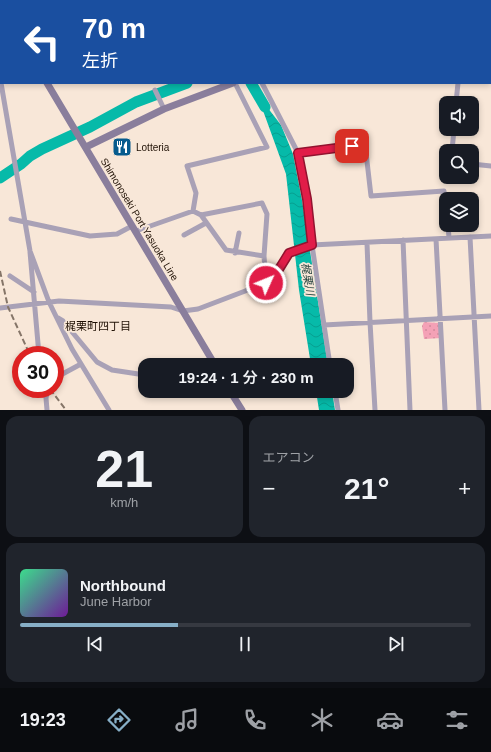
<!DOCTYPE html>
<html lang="ja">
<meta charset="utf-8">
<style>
body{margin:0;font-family:Arial,"Noto Sans JP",sans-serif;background:#20242c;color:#f1f3f6;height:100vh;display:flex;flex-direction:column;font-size:15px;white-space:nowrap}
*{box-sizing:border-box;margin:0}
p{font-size:13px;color:#9ea1a6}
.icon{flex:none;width:22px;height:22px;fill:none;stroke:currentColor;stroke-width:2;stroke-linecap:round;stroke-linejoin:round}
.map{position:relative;height:410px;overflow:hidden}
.sheet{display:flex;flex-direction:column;gap:6px;padding:6px;background:#0d0f14;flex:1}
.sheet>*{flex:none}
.guide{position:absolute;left:0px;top:0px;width:491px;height:84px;box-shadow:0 2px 6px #0003;background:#1a4fa0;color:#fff;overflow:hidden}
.controls{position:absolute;left:439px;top:96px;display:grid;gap:8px}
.controls a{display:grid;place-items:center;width:40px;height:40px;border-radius:8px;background:#171b24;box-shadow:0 2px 6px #0003;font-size:20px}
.speed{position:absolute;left:12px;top:346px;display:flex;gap:8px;font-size:20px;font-weight:700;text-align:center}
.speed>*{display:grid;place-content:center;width:52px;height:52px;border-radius:50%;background:#171b24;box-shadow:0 2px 6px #0003;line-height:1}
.speed .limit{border:6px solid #d22;background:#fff;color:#111}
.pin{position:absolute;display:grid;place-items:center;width:34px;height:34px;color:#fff;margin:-17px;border-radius:8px;box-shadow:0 2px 6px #0006}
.me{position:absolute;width:44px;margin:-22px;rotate:46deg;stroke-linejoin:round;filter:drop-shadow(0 0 3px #0008)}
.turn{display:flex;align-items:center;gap:14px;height:84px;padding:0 16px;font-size:18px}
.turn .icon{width:52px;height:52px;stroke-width:2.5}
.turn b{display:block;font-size:28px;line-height:34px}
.big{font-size:30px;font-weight:600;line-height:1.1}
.sheet .card{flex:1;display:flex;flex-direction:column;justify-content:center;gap:6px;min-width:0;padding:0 14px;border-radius:12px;background:#20242c}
.sheet .dial{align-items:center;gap:0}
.dial b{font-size:52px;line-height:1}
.song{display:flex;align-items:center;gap:12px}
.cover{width:48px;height:48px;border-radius:6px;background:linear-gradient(135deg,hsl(150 70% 55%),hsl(280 70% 35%))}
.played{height:4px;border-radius:2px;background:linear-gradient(90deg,#87afc7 35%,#363941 35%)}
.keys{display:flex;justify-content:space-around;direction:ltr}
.heat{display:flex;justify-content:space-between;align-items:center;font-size:22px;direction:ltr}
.sheet .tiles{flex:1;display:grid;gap:6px;grid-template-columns:1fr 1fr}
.card:last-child{grid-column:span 2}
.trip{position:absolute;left:138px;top:358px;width:216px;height:40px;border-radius:12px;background:#171b24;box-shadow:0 2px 6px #0003;font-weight:600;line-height:40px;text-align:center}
.menu{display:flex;height:64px;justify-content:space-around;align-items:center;background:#090b0e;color:#9ea1a6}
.menu .icon{width:28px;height:28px}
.menu .on{color:#87afc7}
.menu b{font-size:18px;color:#f1f3f6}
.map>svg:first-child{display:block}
</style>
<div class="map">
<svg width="491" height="410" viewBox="0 0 491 410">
<defs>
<pattern id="green-dots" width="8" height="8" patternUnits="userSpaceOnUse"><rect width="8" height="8" fill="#f4a1b6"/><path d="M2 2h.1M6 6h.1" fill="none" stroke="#d18a9b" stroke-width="1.8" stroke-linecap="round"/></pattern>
<pattern id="water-waves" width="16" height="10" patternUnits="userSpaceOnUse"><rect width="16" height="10" fill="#06baa9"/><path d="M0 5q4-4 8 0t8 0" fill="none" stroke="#069f90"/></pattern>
</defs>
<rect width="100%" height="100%" fill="#f8e7d8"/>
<!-- green -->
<path fill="url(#green-dots)" d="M424,322l15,1 3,15 -18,1 -2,-13z"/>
<!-- water -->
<path fill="url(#water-waves)" d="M257,94l24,31 12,29 9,46 26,165h-17l-12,-75 -13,-116z
M316,391h16l3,19h-16z"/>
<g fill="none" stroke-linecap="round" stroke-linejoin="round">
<!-- river -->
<path stroke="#06baa9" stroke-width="11" d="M211,0l1,1
M251,83l14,24
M0,178l21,-14 9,-8 12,-7 48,-22 46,-25 51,-19"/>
<!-- street -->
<path stroke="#a9a1b6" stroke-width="5" d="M49,0v1
M219,0v1
M297,0v1
M402,0v1
M448,0v1
M1,83l29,168 19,51 23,47 37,61
M235,83l32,64 -80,19 9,27 -3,18 8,4 61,-12 5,11 -3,42 2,27
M262,83l36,70 9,46 5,46 18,120
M155,90l9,19
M456,103l2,-20
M452,151l2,-22
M298,153l67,-9 6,52 73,-5 2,17
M472,164l19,2
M201,215l25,35 38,6
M11,219l79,17 27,-2 15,-8
M448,225l1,13
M136,231l57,-20
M184,235l22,-12
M470,237l9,173
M436,239l9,171
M403,240l7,170
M367,243l3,79 5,88
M30,252l9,103
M235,253l4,-20
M10,276l24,16
M0,308l59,-7 112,6 12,4 15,-2 68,-26 10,-9 13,-21 23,-8 179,-9
M58,318l5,3 34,41 15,8 33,5
M324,325l167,-9
M55,378l26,-14
M335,391l3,19
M47,410l-1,-12 2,-9"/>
<!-- secondary -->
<path stroke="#8a7e9c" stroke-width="7" d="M2,0v1
M490,57h1
M47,83l168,282
M86,147l78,-38 69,-26
M230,391l12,19"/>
<!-- rail -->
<path stroke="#857568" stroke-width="2" stroke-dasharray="6 3" stroke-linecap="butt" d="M0,271l8,36 22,48
M50,389l16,21"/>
</g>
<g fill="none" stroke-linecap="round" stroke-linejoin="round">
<!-- route casing -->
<g stroke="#92132f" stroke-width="10">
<path id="route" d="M266,283l10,-9 13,-21 23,-8 -5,-46 -9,-46 54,-7"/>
</g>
<!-- route -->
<use href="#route" stroke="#e11d48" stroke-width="7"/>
</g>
<!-- icons -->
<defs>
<g id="restaurant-square" transform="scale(1)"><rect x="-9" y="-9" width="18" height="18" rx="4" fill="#065b8d" stroke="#f8e7d8"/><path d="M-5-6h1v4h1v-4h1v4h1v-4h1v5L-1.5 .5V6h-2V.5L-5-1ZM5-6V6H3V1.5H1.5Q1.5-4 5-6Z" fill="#fff"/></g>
</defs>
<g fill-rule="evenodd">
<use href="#restaurant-square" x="122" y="147"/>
</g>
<g text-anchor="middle" stroke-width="3.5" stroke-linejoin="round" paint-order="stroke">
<!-- poi labels -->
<g font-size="10" fill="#1f1004" stroke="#f8e7d8" text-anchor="start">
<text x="136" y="151">Lotteria</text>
</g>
<!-- street labels -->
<g font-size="10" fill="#1f1004" stroke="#f8e7d8">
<text transform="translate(140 219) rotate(59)" y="4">Shimonoseki Port Yasuoka Line</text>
</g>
<!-- water labels -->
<g font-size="11" font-style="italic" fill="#25433e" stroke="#f8e7d8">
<text transform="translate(308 279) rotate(81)" y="4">梶栗川</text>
</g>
<!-- neighbourhood labels -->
<g font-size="11" fill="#1f1004" stroke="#f8e7d8">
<text x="98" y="330">梶栗町四丁目</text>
</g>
</g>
</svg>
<div class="controls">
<a><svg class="icon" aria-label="sound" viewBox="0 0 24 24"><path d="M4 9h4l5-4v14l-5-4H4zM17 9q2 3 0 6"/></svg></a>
<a><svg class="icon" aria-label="search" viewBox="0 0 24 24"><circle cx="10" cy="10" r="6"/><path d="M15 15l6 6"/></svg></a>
<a><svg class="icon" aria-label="layers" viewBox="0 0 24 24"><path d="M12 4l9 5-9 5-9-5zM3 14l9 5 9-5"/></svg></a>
</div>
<div class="speed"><div class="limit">30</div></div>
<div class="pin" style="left:352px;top:146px;background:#d93025"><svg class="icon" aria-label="arrive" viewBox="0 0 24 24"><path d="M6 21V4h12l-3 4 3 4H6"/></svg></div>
<svg class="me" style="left:266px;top:283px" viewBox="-20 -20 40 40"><circle r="17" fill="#e11d48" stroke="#fff" stroke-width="3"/><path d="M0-11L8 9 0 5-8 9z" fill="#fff"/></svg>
<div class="trip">19:24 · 1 分 · 230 m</div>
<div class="guide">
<div class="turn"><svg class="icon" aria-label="left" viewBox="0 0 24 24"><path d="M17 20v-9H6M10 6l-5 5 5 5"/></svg><div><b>70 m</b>左折</div></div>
</div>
</div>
<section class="sheet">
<div class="tiles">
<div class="card dial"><b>21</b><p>km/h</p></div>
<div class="card"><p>エアコン</p>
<div class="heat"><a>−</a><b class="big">21°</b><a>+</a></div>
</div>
<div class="card">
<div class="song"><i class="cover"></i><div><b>Northbound</b><p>June Harbor</p></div></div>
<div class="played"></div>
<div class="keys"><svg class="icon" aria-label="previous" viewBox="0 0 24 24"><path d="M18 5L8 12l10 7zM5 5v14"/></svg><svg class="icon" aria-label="pause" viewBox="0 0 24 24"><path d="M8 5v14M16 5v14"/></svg><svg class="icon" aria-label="next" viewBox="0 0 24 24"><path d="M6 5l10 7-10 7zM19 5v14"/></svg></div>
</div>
</div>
</section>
<nav class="menu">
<b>19:23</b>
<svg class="icon on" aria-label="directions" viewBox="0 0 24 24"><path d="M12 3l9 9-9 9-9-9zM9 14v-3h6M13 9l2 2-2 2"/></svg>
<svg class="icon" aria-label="music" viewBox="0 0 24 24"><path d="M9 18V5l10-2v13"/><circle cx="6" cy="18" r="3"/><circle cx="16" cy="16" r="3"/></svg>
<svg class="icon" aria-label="phone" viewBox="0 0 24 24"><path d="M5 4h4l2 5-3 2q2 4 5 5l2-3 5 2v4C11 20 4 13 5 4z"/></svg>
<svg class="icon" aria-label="climate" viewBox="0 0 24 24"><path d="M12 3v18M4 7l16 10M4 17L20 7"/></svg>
<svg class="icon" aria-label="car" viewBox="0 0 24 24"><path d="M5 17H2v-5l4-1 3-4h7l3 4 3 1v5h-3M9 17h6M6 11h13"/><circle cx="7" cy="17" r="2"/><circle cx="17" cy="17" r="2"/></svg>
<svg class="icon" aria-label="filters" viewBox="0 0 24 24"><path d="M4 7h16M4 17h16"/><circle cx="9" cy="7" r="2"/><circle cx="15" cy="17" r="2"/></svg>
</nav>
